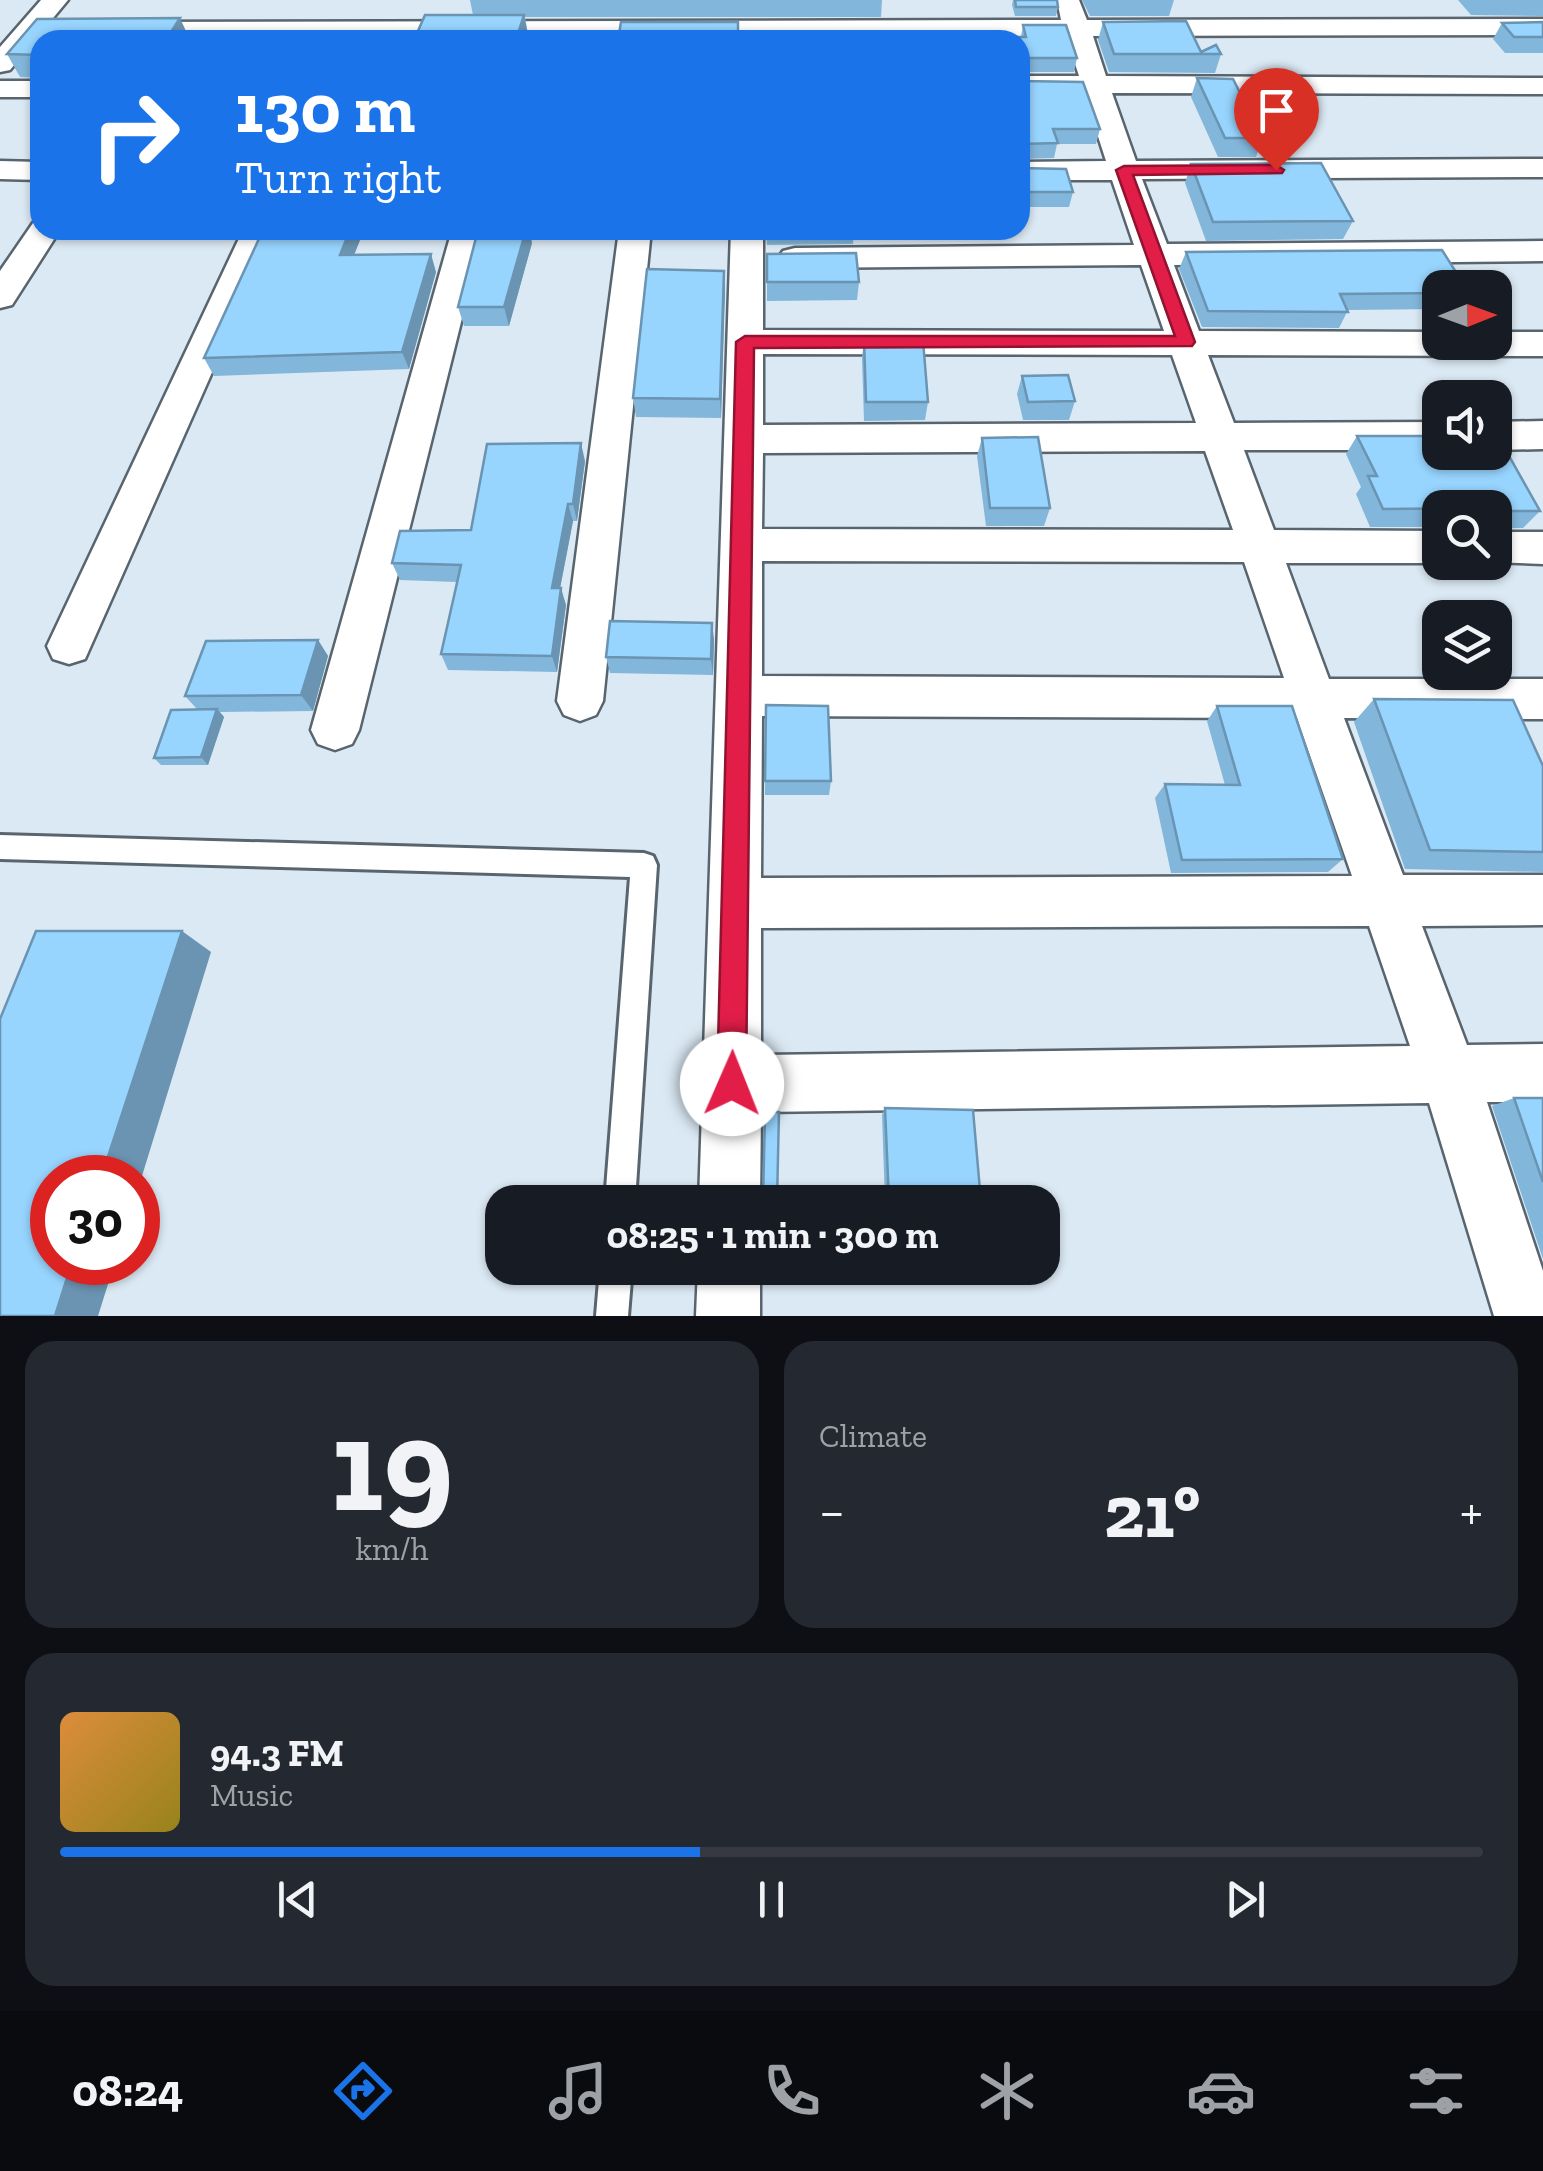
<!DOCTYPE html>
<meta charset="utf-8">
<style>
body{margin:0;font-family:"Zilla Slab",serif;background:#242831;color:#f1f3f6;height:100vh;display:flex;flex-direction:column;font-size:38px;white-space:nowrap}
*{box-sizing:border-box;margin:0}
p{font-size:32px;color:#9ea1a6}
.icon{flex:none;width:55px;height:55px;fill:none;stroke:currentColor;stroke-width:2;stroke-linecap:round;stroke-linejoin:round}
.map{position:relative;height:1316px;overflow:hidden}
.details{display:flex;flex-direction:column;gap:25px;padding:25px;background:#0d0f14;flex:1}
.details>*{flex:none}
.hud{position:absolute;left:30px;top:30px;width:1000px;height:210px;border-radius:30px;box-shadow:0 2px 8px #0004;background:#1a73e8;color:#fff;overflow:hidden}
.needle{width:65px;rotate:89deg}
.controls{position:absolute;left:1422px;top:270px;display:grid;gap:20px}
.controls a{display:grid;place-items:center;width:90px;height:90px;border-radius:20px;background:#171b24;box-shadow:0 2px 8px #0004;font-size:50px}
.speed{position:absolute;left:30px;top:1155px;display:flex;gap:20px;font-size:50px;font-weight:700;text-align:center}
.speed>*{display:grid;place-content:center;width:130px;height:130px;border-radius:50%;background:#171b24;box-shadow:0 2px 8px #0004;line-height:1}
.speed .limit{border:15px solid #d22;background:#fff;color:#111}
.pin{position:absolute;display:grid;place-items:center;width:85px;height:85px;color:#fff;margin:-102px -42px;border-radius:50% 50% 50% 0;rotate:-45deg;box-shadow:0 0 10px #0007}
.pin .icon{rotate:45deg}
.me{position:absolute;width:110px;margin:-55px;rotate:1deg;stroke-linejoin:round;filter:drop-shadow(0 0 8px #0008)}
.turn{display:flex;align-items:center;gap:35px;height:210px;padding:0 40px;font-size:45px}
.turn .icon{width:130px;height:130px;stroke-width:2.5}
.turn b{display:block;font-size:70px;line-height:85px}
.big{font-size:75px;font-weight:700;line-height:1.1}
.details .card{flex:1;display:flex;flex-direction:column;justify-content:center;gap:15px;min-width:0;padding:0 35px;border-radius:30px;background:#242831}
.details .dial{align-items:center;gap:0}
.dial b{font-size:130px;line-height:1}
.song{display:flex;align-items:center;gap:30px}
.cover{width:120px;height:120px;border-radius:15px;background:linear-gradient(135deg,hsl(30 70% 55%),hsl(50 70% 35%))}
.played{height:10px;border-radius:5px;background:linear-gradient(90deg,#1a73e8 45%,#363941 45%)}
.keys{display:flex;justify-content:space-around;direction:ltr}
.heat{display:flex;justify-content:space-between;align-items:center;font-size:55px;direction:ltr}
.details .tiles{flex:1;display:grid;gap:25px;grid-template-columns:1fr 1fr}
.card:last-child{grid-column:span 2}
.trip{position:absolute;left:485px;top:1185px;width:575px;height:100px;border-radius:30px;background:#171b24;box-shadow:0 2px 8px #0004;font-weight:700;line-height:100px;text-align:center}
.tab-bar{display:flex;height:160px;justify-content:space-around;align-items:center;background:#090b0e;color:#9ea1a6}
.tab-bar .icon{width:70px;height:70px}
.tab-bar .selected{color:#1a73e8}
.tab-bar b{font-size:45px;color:#f1f3f6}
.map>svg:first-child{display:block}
</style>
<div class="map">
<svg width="1543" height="1316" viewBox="0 0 1543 1316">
<rect width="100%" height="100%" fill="#dbe9f4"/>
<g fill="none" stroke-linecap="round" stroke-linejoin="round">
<!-- lane casing -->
<g stroke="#58656e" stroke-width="6">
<path id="lane" d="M0,835l644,18 9,3 4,9 -22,337h-30l25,-325 -630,-18z
M600,1268h32l-4,48h-32z"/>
</g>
<!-- street casing -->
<g stroke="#58656e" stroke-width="5">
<path id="street" d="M41,0h27l-58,70 -10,2v-25z
M1057,0h22l8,20 456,-1v16l-450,1 13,40 437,2v16l-431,-1 24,68 407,-2v18l-401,2 25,65 376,-3v20l-369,4 25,66 241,1v10h55v-10h48v24l-335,-1 26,68 206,-1v28h-196l30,80 166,1v32h-154l43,116h214v40l-199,-1 59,157h140v50l-121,1 45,119 76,-1v58h-56l56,169v45h-49l-65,-213 -668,9 -1,90h-61l32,-972h32v100l401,1 -23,-66 -346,3 -12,-3 -5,-7 5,-7 12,-3 339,-3 -22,-65h-92v-18l86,-1 -22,-68 -64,-1v-16h59l-13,-40 -941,2 -13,-8 13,-8 936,-2zM763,354l409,1 24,68 -433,2zM1205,451l28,79 -471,-1 1,-76zM762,561l482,1 40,116 -522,-2zM762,716l535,2 55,158 -591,2zM1369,926l41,120 -649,9v-127z
M0,81h40v16h-40z
M0,161l40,1v18l-40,-1z
M40,221v9h20l-48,75 -12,3v-37l33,-48z
M243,230h32l-190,429 -16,5 -16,-5 -6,-13z
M452,230h32l-125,500 -7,14 -17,6 -17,-6 -7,-14z
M619,230h32l-48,471 -7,14 -16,6 -16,-6 -7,-14z
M1543,421v28l-48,1v-28z
M1495,532h48v32l-53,-2h5z
M698,1268h62v48h-64z"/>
</g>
<!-- lane -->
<use href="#lane" fill="#fff" fill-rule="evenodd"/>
<!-- street -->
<use href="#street" fill="#fff" fill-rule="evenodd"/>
</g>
<!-- wall -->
<path fill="#82b6da" d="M470,0h412l-1,17h-356l4,23 -56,-25z
M1013,0l45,7 -2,9h-41l-3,-11z
M1082,0h92l-5,16h-79z
M1458,0h85v16l-72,-1z
M1103,22l98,30 20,2 -6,19 -106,-1 -11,-32z
M1543,22v31h-38l-12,-14 9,-16z
M1023,25l54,33 -3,14h-54v-32h-35l1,-3h35z
M40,40v38l-20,-1 -13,-23z
M1020,78l80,51 -4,15h-39l-3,14 -34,1v9l53,24 -4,15h-47l-2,-7z
M1197,78l66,60 -7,19h-38l-27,-60z
M1191,164l162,57 -10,18 -137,2 -21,-58z
M263,230h101l-10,24 82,18 -27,97 -195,7 -10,-18z
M478,230h51l3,13 -23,83h-45l-6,-19z
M766,230h88l-1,14 -86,1z
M1186,252l254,36v21l-92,1 -9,18 -137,-1 -23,-58z
M767,254l92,28 -2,18 -90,1z
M725,290l-4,128 -85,-1 -3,-19z
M864,339l64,63 -3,18 -61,1 -2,-63z
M1022,376l53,25 -6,19h-46l-6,-26z
M1357,436l183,75 -17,17h-22l-6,7v-27h-55v19h-70l-14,-33 5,-7 -15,-33z
M982,438l68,70 -6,18h-58l-9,-70z
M585,461l-8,60h-4l-13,67 6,17 -9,67 -109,-2 -7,-16 16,-72 -57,-2 -8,-17 79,-33z
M714,639l-1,36 -103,-2 -4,-16z
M318,640l10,16 -15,55 -93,1 4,5 -16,48h-47l-7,-7 43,-49 -12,-13z
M1374,699l169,67v106l-138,-3 -51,-147z
M766,705l65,76 -2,14h-64z
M1217,706l126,153 -15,13 -157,1 -16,-75 10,-14 60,1 -18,-64z
M1514,1098h29v161l-51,-153z
M885,1108l96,94h-96l-3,-87z"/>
<!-- shaded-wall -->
<path fill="#6a94b2" d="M524,15l5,25h-13z
M180,18l10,22h-24z
M350,230h14l-17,43 -7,-18z
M526,230h3l3,13 -23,83 -5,-19z
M431,254l5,18 -27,97 -7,-17z
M724,271l1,19 -4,128 -1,-19z
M581,443l4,18 -8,60 -4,-17z
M568,504l5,17 -16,83 -5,-16z
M561,588l5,17 -9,67 -5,-16z
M712,623l2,16 -1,36 -2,-16z
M318,640l10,16 -15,55 -12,-16z
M217,709l7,8 -16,48 -7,-8z
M182,931l29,21 -73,237v-11h-37z
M72,1262h43l-17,54h-43z"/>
<!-- building -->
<path fill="#97d4fe" stroke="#6a94b2" stroke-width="2.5" d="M1015,0h42l1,7h-42z
M425,15h99l-8,25h-102z
M180,18l-14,22h-126v15l-33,-1 30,-35z
M1186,21l15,31 15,-7 5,9h-107l-11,-32z
M621,22h117v18h-120z
M1543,22v15h-29l-12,-14z
M1023,25h43l11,33h-54l-3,15v-33h-33l-1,-3h40z
M1020,78l3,3 60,1 17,47h-47l5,14 -38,1v24l46,1 7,23h-48l-5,-20z
M1197,78l36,1 30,59h-38z
M1321,163l32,58 -140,1 -22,-58z
M263,230h87l-10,25 91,-1 -29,98 -198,6z
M478,230h48l-22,77h-46z
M1442,250l24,38h-26v5l-100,1 8,18 -140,-1 -22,-59z
M856,253l3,29h-92v-28z
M647,269l77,2 -4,128 -87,-1z
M864,339l59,1 5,62h-62z
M1068,375l7,26 -47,1 -6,-26z
M1495,431l45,80h-30l-3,11h-12v-14l-112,1 -15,-33h9l-20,-40h83v16h55z
M1038,437l12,71h-60l-8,-70z
M581,443l-8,61h-5l-16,84h9l-9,68 -111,-2 20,-89 -69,-2 8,-32 71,-1 16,-86z
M610,621l102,2 -1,36 -105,-2z
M318,640l-17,55 -116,1 21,-55z
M1374,699l139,1 30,66v86l-113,-2z
M766,705l62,1 3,75h-66z
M1217,706h75l51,153 -161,1 -17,-76 75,1z
M217,709l-16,48 -47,1 17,-48z
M36,931h146l-81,247h-49v84h20l-17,54h-55v-297z
M1514,1098h29v84z
M885,1108l88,2 8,92h-92z
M765,1112h14l-2,90h-14z"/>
<!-- route -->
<path fill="#e11d48" stroke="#92132f" stroke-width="2.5" d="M1276,165l8,5 -2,3 -149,2 62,167 -3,4 -438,2 -8,736 -4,11 -10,4 -11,-4 -4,-11 19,-742 9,-6h430l-59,-166 8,-4z"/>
</svg>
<div class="controls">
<a><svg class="needle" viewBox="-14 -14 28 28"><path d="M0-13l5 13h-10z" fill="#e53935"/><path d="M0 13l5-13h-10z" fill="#9ea1a6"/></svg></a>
<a><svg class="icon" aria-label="sound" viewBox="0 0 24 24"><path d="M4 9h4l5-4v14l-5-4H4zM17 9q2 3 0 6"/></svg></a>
<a><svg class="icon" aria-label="search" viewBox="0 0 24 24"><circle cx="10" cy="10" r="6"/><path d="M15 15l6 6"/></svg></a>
<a><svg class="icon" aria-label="layers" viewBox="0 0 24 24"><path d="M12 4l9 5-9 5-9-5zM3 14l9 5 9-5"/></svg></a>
</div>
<div class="speed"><div class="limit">30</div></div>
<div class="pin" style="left:1276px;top:170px;background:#d93025"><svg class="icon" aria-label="arrive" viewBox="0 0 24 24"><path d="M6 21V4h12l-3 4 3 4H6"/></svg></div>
<svg class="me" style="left:732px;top:1084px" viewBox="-20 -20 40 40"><circle r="19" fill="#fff"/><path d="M0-13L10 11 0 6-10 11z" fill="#e11d48"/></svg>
<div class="trip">08:25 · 1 min · 300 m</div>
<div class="hud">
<div class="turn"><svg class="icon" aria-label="right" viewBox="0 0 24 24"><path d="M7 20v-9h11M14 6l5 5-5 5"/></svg><div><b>130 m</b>Turn right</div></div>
</div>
</div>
<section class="details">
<div class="tiles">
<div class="card dial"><b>19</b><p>km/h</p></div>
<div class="card"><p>Climate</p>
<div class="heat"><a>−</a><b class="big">21°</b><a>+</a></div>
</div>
<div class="card">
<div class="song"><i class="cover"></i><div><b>94.3 FM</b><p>Music</p></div></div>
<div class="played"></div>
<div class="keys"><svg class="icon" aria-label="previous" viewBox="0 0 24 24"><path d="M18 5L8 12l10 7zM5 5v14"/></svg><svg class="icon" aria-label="pause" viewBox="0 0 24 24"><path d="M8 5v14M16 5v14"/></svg><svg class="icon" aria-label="next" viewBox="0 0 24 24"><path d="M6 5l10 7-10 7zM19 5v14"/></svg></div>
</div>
</div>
</section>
<nav class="tab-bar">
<b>08:24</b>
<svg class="icon selected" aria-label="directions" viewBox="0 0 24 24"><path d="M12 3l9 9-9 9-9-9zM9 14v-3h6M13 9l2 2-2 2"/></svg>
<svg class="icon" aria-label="music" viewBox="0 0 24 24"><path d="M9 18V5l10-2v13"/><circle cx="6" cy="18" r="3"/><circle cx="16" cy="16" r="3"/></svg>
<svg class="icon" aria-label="phone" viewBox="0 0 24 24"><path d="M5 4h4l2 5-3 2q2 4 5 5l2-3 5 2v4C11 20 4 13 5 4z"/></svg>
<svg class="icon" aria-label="climate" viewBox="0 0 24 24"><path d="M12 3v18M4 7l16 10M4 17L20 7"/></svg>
<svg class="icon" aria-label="car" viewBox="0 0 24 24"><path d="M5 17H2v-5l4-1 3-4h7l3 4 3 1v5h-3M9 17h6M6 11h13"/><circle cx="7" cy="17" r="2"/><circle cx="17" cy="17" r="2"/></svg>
<svg class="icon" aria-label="filters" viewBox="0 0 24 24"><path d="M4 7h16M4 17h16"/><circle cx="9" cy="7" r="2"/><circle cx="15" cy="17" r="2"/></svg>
</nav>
